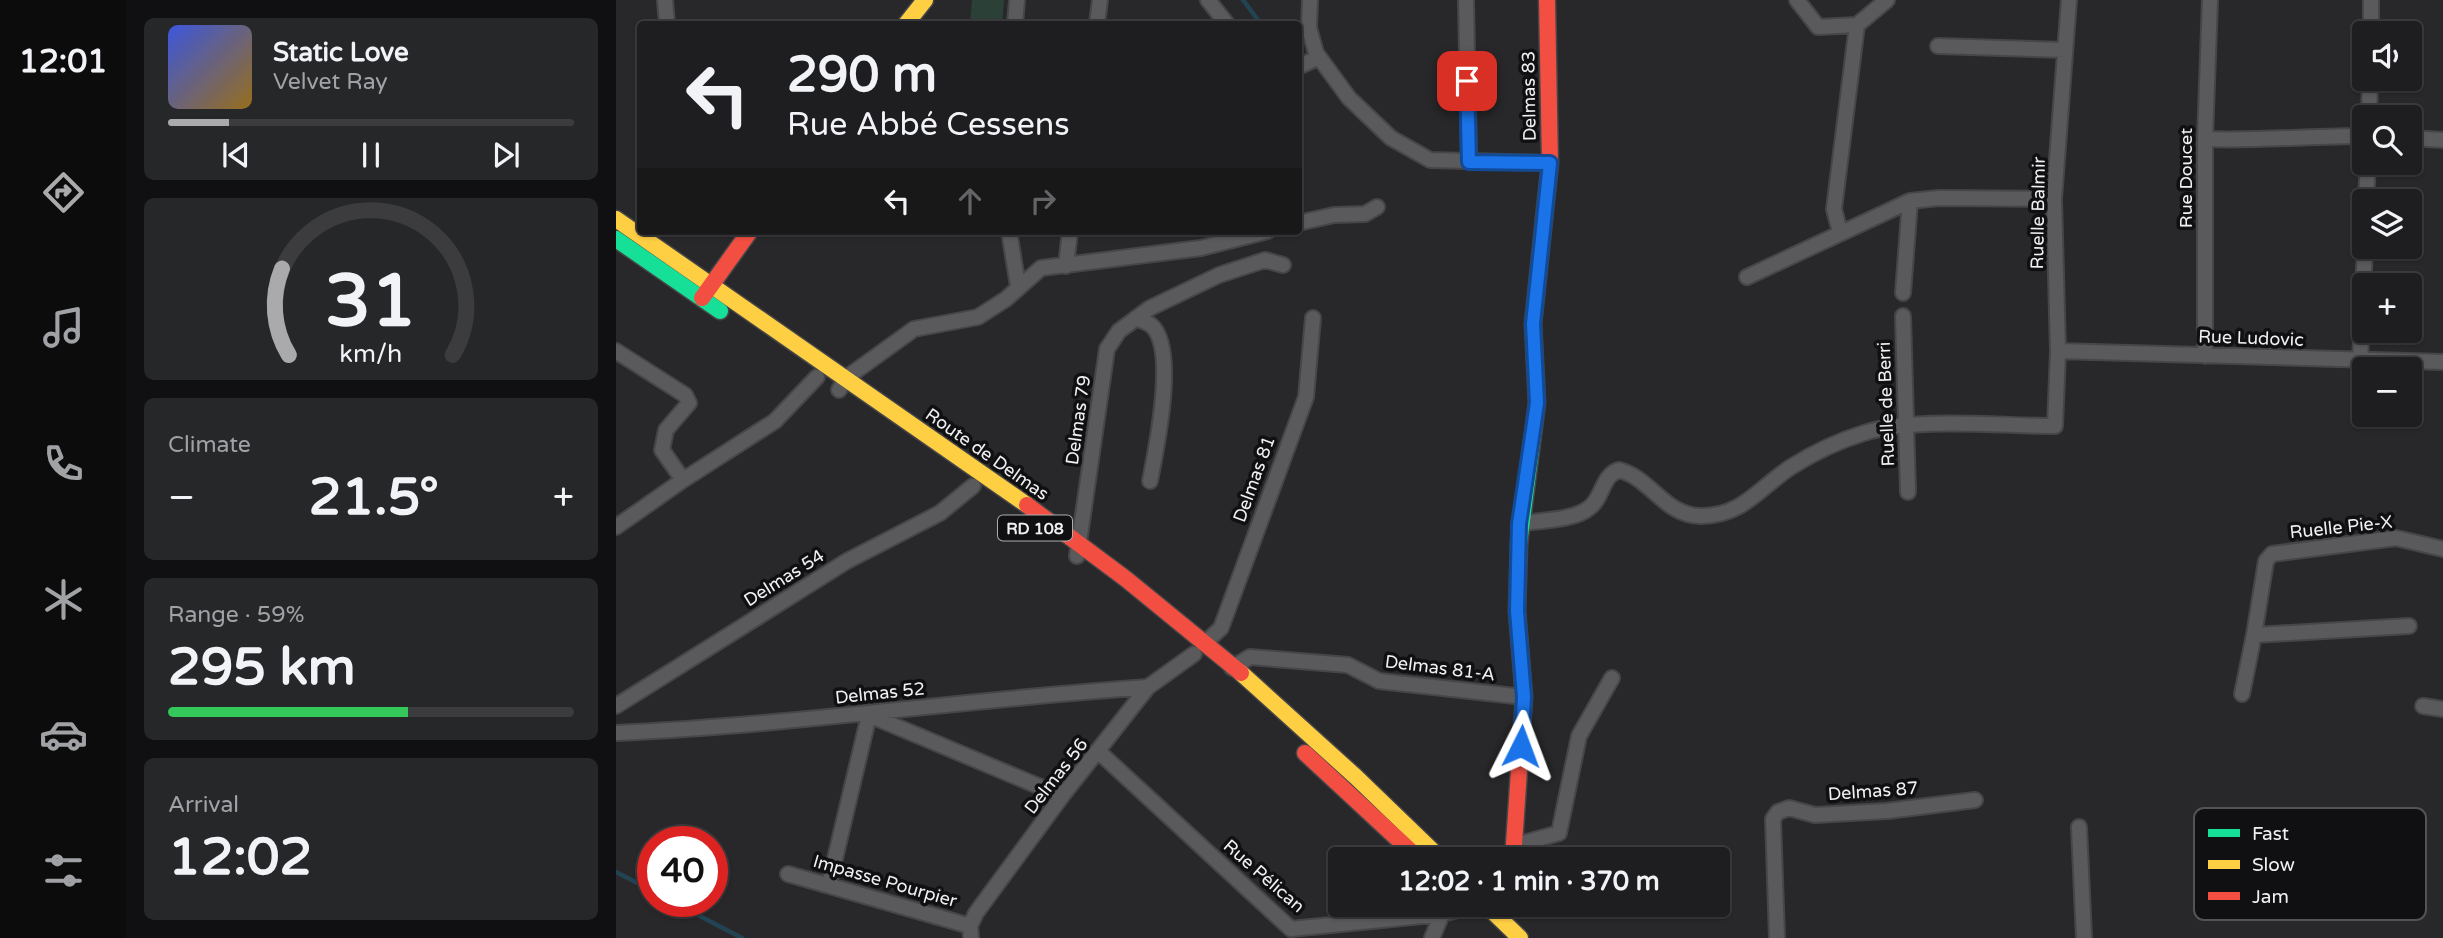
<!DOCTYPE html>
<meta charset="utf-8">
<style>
body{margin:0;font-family:"Varela Round",sans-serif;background:#262729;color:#f1f3f6;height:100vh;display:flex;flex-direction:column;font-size:26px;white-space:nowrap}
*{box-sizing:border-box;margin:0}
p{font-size:23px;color:#a1a2a5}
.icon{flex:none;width:38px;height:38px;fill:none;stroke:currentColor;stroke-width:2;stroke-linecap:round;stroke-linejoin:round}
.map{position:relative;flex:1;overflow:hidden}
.sheet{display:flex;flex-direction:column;gap:18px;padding:18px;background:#101012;width:490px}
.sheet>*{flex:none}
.hud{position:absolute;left:21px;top:21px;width:665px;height:214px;border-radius:7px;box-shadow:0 2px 5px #0004,0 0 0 2px #3c3c3e;background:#1e1e20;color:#f1f3f6;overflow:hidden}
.fabs{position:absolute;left:1736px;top:21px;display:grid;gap:14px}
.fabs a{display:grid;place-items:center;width:70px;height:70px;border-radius:7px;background:#1e1e20;box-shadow:0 2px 5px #0004,0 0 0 2px #3c3c3e;font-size:35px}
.speed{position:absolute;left:21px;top:826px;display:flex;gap:14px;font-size:35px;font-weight:700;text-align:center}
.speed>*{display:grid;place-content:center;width:91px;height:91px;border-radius:50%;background:#1e1e20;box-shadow:0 2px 5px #0004,0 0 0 2px #3c3c3e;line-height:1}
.speed .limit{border:10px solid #d22;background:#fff;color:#111}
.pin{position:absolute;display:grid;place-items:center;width:60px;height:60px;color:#fff;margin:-30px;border-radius:14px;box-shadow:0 4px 10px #0006}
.me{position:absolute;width:77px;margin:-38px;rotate:3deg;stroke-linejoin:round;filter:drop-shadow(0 0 5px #0008)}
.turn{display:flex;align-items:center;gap:24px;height:147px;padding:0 35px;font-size:32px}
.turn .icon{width:91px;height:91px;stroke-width:2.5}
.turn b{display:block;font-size:49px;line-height:60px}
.lanes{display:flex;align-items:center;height:66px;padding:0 35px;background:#0003;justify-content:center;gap:35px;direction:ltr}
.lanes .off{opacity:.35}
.big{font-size:52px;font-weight:700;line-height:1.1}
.sheet .tile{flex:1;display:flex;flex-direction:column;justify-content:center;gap:10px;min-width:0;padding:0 24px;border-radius:10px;background:#262729}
.sheet .dial{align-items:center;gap:0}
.dial svg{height:182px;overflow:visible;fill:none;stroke:#3c3c3e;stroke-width:7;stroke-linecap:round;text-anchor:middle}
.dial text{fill:#f1f3f6;stroke:none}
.song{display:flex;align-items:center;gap:21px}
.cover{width:84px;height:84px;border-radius:10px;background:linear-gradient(135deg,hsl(230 70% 55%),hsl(40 70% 35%))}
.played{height:7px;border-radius:4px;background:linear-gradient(90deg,#aaaaad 15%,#3c3c3e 15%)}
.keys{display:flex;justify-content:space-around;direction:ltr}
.heat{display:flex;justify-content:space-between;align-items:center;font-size:38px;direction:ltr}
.charge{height:10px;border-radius:5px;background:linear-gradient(90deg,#34c759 59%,#3c3c3e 0)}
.trip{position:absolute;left:712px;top:847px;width:402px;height:70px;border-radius:7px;background:#1e1e20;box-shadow:0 2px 5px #0004,0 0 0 2px #3c3c3e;font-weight:700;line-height:70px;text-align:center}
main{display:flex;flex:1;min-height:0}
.menu{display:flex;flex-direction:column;width:126px;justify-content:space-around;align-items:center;background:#0c0c0d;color:#a1a2a5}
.menu .icon{width:49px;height:49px}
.menu .selected{color:#aaaaad}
.menu b{font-size:32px;color:#f1f3f6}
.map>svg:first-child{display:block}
</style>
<main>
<nav class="menu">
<b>12:01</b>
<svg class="icon selected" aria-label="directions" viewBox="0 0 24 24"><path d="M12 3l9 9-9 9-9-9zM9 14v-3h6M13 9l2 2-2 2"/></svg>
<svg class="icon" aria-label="music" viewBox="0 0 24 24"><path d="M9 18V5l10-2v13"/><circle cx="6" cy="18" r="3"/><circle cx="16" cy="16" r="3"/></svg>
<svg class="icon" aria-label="phone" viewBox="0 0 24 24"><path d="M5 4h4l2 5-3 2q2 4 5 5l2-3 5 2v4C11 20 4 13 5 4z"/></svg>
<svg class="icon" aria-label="climate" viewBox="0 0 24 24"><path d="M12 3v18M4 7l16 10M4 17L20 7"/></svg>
<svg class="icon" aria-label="car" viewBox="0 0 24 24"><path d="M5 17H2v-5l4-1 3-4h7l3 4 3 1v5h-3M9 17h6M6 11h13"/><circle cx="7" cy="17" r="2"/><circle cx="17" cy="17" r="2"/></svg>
<svg class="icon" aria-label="filters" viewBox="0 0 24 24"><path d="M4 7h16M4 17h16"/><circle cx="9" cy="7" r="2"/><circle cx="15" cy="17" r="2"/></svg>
</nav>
<section class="sheet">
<div class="tile">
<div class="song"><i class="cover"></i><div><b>Static Love</b><p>Velvet Ray</p></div></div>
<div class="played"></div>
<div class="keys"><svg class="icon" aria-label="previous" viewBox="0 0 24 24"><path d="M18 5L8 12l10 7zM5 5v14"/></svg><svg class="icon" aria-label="pause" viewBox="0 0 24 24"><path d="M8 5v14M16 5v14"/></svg><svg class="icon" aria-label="next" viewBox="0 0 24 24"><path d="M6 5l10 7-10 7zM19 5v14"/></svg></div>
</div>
<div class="tile dial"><svg viewBox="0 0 100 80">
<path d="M14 69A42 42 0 1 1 86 69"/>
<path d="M14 69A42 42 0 0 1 11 31" stroke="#aaaaad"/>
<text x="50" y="56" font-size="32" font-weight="700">31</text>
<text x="50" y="72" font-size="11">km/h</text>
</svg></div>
<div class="tile"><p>Climate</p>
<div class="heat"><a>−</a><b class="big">21.5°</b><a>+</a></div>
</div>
<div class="tile"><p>Range · 59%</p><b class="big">295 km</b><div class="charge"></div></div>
<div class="tile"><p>Arrival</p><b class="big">12:02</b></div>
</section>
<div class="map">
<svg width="1827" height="938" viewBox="0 0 1827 938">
<rect width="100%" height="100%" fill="#28282a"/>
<!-- green -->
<path fill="#2b4036" d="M356,0h32l-2,24h-32z"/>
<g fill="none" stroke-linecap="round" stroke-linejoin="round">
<!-- stream -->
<path stroke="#224452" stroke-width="4.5" d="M627,0l18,24
M682,125l3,6
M0,872l37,19
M55,901l71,37"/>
<!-- street casing -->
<g stroke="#464648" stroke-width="18">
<path id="street" d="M49,0l2,24
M592,0l19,24
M694,0l-1,28 7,25 33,45 42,40 39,22 120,3
M850,0l3,161
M1181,0l21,27 39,-2
M399,24l2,-24
M481,24l3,-24
M1755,33v-33
M1322,46l127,4
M682,67l21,-10
M1753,117l1,-38
M1794,138l33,2
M1589,139c53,2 106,-3 159,-3
M1750,201l2,-38
M682,223l36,-8 31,-1 12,-7
M393,231l9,55
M1224,232l-6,-23 23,-184 30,-25
M450,266l4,-35
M1131,277l163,-76 29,-3 115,1
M1287,293l7,-92
M1287,316l5,176
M520,318c4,2 11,4 15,7 27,23 5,124 -1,156
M0,351l69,44 4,8 -23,27 -4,20 21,30
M1442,351l385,11
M1589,356v-217l5,-139
M1744,362l5,-115
M223,390l7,-12 68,-49 64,-12 28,-18 35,-31 160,-20 67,-17
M903,524c20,-4 54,-3 70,-16 14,-10 13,-33 30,-38 32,8 45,45 81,46 42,1 60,-29 91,-49 22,-14 47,-26 73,-34 48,-16 138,-7 191,-7l3,-75 -4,-152 15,-199
M0,527l67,-47 92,-59 42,-44
M461,556l30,-207 12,-18 31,-23 69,-33 46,-15 18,5
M1793,626l-155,9 12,-74 6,-7 124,-16 47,11
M588,644l17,-16 85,-231 7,-79
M616,668l18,-11 98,8 31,16 145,16
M1626,694l12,-59
M0,706l231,-145 93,-48 33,-27
M1807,706l20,3
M0,733c178,-8 354,-34 532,-46
M483,752l192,177 151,-15
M1463,827l5,111
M900,845l43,-12 20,-97 33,-58
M172,874l182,52
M213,884l40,-169 193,81
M355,938l-1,-12 6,-13 86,-117 86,-109 46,-33
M816,938l10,-24 27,-7
M1161,938l-4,-119 5,-7 11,-4 26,7 72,-4 88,-11"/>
</g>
<!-- fast casing -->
<g stroke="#464648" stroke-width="19">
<path id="fast" d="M0,239l104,72
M903,544l18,-141 -4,-79 11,-105"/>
</g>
<!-- slow casing -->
<g stroke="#464648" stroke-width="19">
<path id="slow" d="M290,24l19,-24
M0,219l411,286
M625,673l115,104 85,82
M870,905l34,33"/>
</g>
<!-- jam casing -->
<g stroke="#464648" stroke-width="19">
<path id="jam" d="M928,219l6,-56 -3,-163
M86,298l48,-67
M411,505l99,74 115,94
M689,753l111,103
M897,859l11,-162 -7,-86 2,-67"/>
</g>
<!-- street -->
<use href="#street" stroke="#5a5a5c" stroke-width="14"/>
<!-- fast -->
<use href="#fast" stroke="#16e098" stroke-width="16"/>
<!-- slow -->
<use href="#slow" stroke="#ffcf43" stroke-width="16"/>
<!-- jam -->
<use href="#jam" stroke="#f24e42" stroke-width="16"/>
</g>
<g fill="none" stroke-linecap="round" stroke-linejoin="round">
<!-- route casing -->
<g stroke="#114b97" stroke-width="18">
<path id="route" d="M851,81l2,81 81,1 -17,161 4,79 -18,121 -2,87 7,86 -3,49"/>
</g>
<!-- route -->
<use href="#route" stroke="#1a73e8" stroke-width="12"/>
</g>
<g text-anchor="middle" stroke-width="7" stroke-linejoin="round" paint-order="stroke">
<!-- shield labels -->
<rect fill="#101012" stroke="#adadb0" stroke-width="2" x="382" y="515.5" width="74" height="25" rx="5"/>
<g font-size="16" font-weight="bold" fill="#f0f0f3">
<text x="419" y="534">RD 108</text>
</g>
<!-- street labels -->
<g font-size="18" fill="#f0f0f3" stroke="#101012">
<text transform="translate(913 96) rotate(-91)" y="6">Delmas 83</text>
<text transform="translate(1570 178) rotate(-90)" y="6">Rue Doucet</text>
<text transform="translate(1422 213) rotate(-89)" y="6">Ruelle Balmir</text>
<text transform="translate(1635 338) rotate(2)" y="6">Rue Ludovic</text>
<text transform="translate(1270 404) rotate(-92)" y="6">Ruelle de Berri</text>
<text transform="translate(462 420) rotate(-82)" y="6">Delmas 79</text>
<text transform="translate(371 454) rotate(35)" y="6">Route de Delmas</text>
<text transform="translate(638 479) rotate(-70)" y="6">Delmas 81</text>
<text transform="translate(1725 527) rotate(-6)" y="6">Ruelle Pie-X</text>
<text transform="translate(168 578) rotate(-32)" y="6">Delmas 54</text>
<text transform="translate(824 668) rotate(7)" y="6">Delmas 81-A</text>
<text transform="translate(264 693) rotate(-6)" y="6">Delmas 52</text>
<text transform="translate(440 776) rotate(-52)" y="6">Delmas 56</text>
<text transform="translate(1257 791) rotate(-4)" y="6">Delmas 87</text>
<text transform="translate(648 876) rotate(41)" y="6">Rue Pélican</text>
<text transform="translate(269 881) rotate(16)" y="6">Impasse Pourpier</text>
</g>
</g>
<!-- legend -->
<rect x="1578" y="808" width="232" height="112" rx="10" fill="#101012" stroke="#535356" stroke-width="2"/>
<rect x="1592" y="829" width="32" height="8" fill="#16e098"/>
<rect x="1592" y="860" width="32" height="9" fill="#ffcf43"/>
<rect x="1592" y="892" width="32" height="8" fill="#f24e42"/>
<g font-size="19" fill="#f0f0f3">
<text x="1636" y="840">Fast</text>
<text x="1636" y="871">Slow</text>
<text x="1636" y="903">Jam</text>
</g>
</svg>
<div class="fabs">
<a><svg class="icon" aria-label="sound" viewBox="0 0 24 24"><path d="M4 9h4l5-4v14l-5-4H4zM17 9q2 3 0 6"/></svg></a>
<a><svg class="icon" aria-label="search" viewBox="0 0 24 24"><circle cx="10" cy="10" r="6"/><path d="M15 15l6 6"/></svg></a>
<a><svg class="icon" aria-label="layers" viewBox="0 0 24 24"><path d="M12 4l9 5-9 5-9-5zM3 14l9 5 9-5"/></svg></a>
<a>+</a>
<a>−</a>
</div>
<div class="speed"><div class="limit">40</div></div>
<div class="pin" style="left:851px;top:81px;background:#d93025"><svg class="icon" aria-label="arrive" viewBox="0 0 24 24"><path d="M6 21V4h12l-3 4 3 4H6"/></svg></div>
<svg class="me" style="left:905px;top:746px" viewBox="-20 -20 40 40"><path d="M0-17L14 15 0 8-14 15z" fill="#1a73e8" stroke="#fff" stroke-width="4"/></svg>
<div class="trip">12:02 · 1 min · 370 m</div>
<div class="hud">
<div class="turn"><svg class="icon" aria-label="left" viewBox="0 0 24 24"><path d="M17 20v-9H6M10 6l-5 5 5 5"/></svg><div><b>290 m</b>Rue Abbé Cessens</div></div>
<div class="lanes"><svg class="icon" aria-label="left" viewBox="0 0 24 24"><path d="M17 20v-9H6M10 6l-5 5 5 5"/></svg><svg class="icon off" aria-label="ahead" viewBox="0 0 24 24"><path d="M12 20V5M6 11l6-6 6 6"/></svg><svg class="icon off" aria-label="right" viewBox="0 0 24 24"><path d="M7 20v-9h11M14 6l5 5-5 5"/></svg></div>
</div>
</div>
</main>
